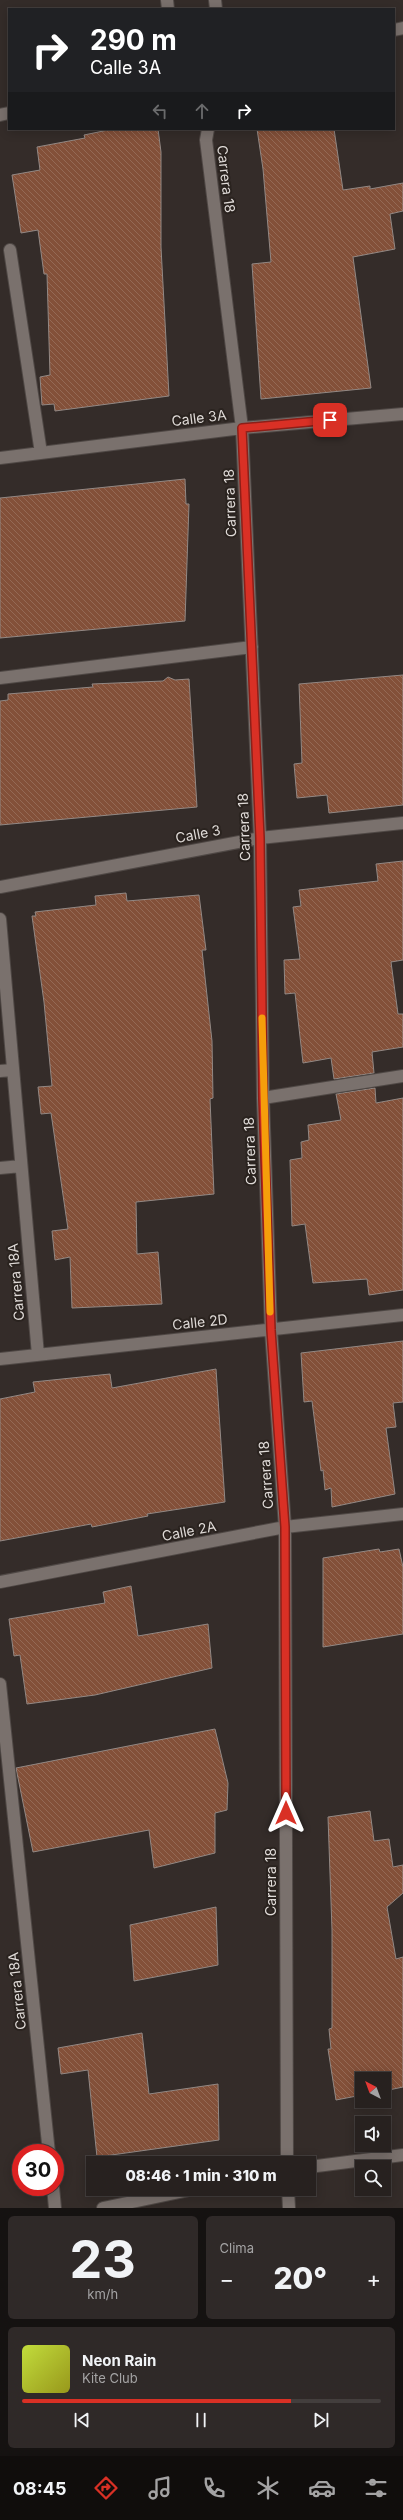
<!DOCTYPE html>
<html lang="es">
<meta charset="utf-8">
<style>
body{margin:0;font-family:Inter,sans-serif;background:#2f2928;color:#f1f3f6;height:100vh;display:flex;flex-direction:column;font-size:15px;white-space:nowrap}
*{box-sizing:border-box;margin:0}
p{font-size:13px;color:#a4a3a4}
.icon{flex:none;width:22px;height:22px;fill:none;stroke:currentColor;stroke-width:2;stroke-linecap:round;stroke-linejoin:round}
.map{position:relative;height:2208px;overflow:hidden}
.details{display:flex;flex-direction:column;gap:8px;padding:8px;background:#151211;flex:1}
.details>*{flex:none}
.top-card{position:absolute;left:8px;top:8px;width:387px;height:122px;border-radius:0px;box-shadow:0 2px 10px #0003,0 0 0 1px #433e3d;background:#202124;color:#fff;overflow:hidden}
.needle{width:26px;rotate:319deg}
.tools{position:absolute;left:355px;top:2072px;display:grid;gap:8px}
.tools a{display:grid;place-items:center;width:36px;height:36px;border-radius:0px;background:#27211f;box-shadow:0 2px 10px #0003,0 0 0 1px #433e3d;font-size:20px}
.speed{position:absolute;left:12px;top:2144px;display:flex;gap:8px;font-size:20px;font-weight:700;text-align:center}
.speed>*{display:grid;place-content:center;width:52px;height:52px;border-radius:50%;background:#27211f;box-shadow:0 2px 10px #0003,0 0 0 1px #433e3d;line-height:1}
.speed .limit{border:6px solid #d22;background:#fff;color:#111}
.pin{position:absolute;display:grid;place-items:center;width:34px;height:34px;color:#fff;margin:-17px;border-radius:8px;box-shadow:0 2px 6px #0006}
.me{position:absolute;width:44px;margin:-22px;rotate:0deg;stroke-linejoin:round;filter:drop-shadow(0 0 3px #0008)}
.turn{display:flex;align-items:center;gap:14px;height:84px;padding:0 16px;font-size:18px}
.turn .icon{width:52px;height:52px;stroke-width:2.5}
.turn b{display:block;font-size:28px;line-height:34px}
.lanes{display:flex;align-items:center;height:38px;padding:0 16px;background:#0003;justify-content:center;gap:20px;direction:ltr}
.lanes .off{opacity:.35}
.big{font-size:30px;font-weight:800;line-height:1.1}
.details .card{flex:1;display:flex;flex-direction:column;justify-content:center;gap:6px;min-width:0;padding:0 14px;border-radius:6px;background:#2f2928}
.details .dial{align-items:center;gap:0}
.dial b{font-size:52px;line-height:1}
.song{display:flex;align-items:center;gap:12px}
.cover{width:48px;height:48px;border-radius:6px;background:linear-gradient(135deg,hsl(70 70% 55%),hsl(60 70% 35%))}
.played{height:4px;border-radius:2px;background:linear-gradient(90deg,#d93025 75%,#433e3d 75%)}
.keys{display:flex;justify-content:space-around;direction:ltr}
.heat{display:flex;justify-content:space-between;align-items:center;font-size:22px;direction:ltr}
.details .tiles{flex:1;display:grid;gap:8px;grid-template-columns:1fr 1fr}
.card:last-child{grid-column:span 2}
.trip{position:absolute;left:86px;top:2156px;width:230px;height:40px;border-radius:0px;background:#27211f;box-shadow:0 2px 10px #0003,0 0 0 1px #433e3d;font-weight:800;line-height:40px;text-align:center}
.menu{display:flex;height:64px;justify-content:space-around;align-items:center;background:#100d0c;color:#a4a3a4}
.menu .icon{width:28px;height:28px}
.menu .active{color:#d93025}
.menu b{font-size:18px;color:#f1f3f6}
.map>svg:first-child{display:block}
</style>
<div class="map">
<svg width="403" height="2208" viewBox="0 0 403 2208">
<defs>
<pattern id="building-back-hatch" width="6" height="6" patternUnits="userSpaceOnUse"><rect width="6" height="6" fill="#835039"/><path d="M-1 5l2 2M0 0l6 6M5-1l2 2" fill="none" stroke="#946955"/></pattern>
</defs>
<rect width="100%" height="100%" fill="#342c29"/>
<!-- building -->
<path fill="url(#building-back-hatch)" stroke="#928884" d="M113,129h45l3,23v95l8,149 -114,15 -1,-7 -12,1 -2,-28 10,-2 -3,-101h-3l-6,-44 -17,3 -9,-58 28,-5 -3,-23 48,-9 -1,-3z
M257,129h77l9,61 27,-4v3l33,-6v28l-13,3 5,35 -42,8 18,131 -110,11 -9,-135 19,-2 -8,-93z
M185,479l1,25h3l-4,117 -185,17v-140z
M403,675v130l-74,8 -2,-18 -30,3 -3,-34 8,-1 -3,-79z
M168,677l7,3 14,-1 8,128 -197,18v-124l8,-1v-6l85,-7 -1,-3 71,-3z
M403,861v99l-12,2 7,52h5v33l-31,5 2,21 -40,6 -3,-21 -28,5 -8,-70 -10,1 -1,-34 16,-1 -7,-52 8,-1 -2,-16 79,-9 -2,-17z
M126,893l1,8 72,-6 7,55h-4l10,91 1,57 -3,1 4,95 -78,8 1,52 21,-2 4,52 -90,4 -2,-51 -15,3 -3,-29 16,-2 -17,-116 -10,1 -3,-27 14,-1 -8,-84 -12,-86h4l-1,-4 61,-7 -1,-9z
M375,1088l1,15 27,-5v192l-34,5 -2,-16 -54,4 -8,-59 -13,2 -2,-66 12,-2 -1,-16 8,-2 -1,-15 33,-5 -5,-26z
M403,1341v61l-10,1 3,24 -10,1 9,66 -63,13 -1,-19 -6,2 -2,-20 -2,1 -9,-70 -8,1 -3,-49z
M216,1369l9,133 -78,12 1,2 -56,11 -1,-3 -91,17v-142l35,-7 -2,-10 77,-8 2,14z
M379,1549l1,3 19,-3 4,18v67l-80,13v-89z
M131,1586l7,50 70,-12 4,44 -117,27 -68,9 -7,-49 -6,1 -5,-37 96,-16 -2,-11z
M215,1729l13,54 -1,27 -12,3v40l-61,15 -5,-38 -116,22 -17,-84z
M370,1811l4,30 15,-2 4,28 10,-2v28l-16,14 9,52 7,-2v130l-19,4v-12h-22v16l-26,5 -8,-51h3l-2,-20 3,-1v-98l-4,-113z
M216,1907l2,58 -84,16 -4,-56z
M142,2033l7,61 69,-10 1,56 -122,17 -9,-87 -27,4 -3,-26z"/>
<g fill="none" stroke-linecap="round" stroke-linejoin="round">
<!-- minor casing -->
<g stroke="#4f4845" stroke-width="14">
<path id="minor" d="M167,0l1,9
M215,0l1,9
M394,30l9,-2
M0,115l9,-2
M208,129l-2,11 36,288 18,410 3,260 8,232 14,197 2,636
M10,250l31,203
M0,458l242,-30 161,-14
M0,678l252,-31
M0,887l260,-49 143,-15
M0,919l38,436
M0,1071l13,-1
M263,1098l140,-22
M0,1168l21,-2
M0,1359l403,-44
M0,1582l285,-55 118,-13
M0,1684l49,469
M309,2167l94,-12
M53,2187l2,21
M288,2189l1,19
M103,2208l91,-19"/>
</g>
<!-- minor -->
<use href="#minor" stroke="#7a716d" stroke-width="12"/>
</g>
<g fill="none" stroke-linecap="round" stroke-linejoin="round">
<!-- route casing -->
<g stroke="#8d1f18" stroke-width="10">
<path id="route" d="M286,1813l-1,-286 -14,-197 -8,-232 -3,-260 -18,-410 88,-8"/>
</g>
<!-- route -->
<use href="#route" stroke="#d93025" stroke-width="7"/>
<!-- slow -->
<path stroke="#f59e0b" stroke-width="7" d="M262,1018l8,294"/>
</g>
<g text-anchor="middle" stroke-width="4" stroke-linejoin="round" paint-order="stroke">
<!-- street labels -->
<g font-size="14" fill="#dfdad7" stroke="#2a231f">
<text transform="translate(226 179) rotate(83)" y="5">Carrera 18</text>
<text transform="translate(199 418) rotate(-7)" y="5">Calle 3A</text>
<text transform="translate(230 503) rotate(-92)" y="5">Carrera 18</text>
<text transform="translate(244 827) rotate(-92)" y="5">Carrera 18</text>
<text transform="translate(198 834) rotate(-11)" y="5">Calle 3</text>
<text transform="translate(250 1151) rotate(-92)" y="5">Carrera 18</text>
<text transform="translate(16 1282) rotate(-95)" y="5">Carrera 18A</text>
<text transform="translate(200 1322) rotate(-6)" y="5">Calle 2D</text>
<text transform="translate(266 1475) rotate(-94)" y="5">Carrera 18</text>
<text transform="translate(189 1531) rotate(-11)" y="5">Calle 2A</text>
<text transform="translate(271 1882) rotate(-90)" y="5">Carrera 18</text>
<text transform="translate(17 1991) rotate(-96)" y="5">Carrera 18A</text>
</g>
</g>
</svg>
<div class="tools">
<a><svg class="needle" viewBox="-14 -14 28 28"><path d="M0-13l5 13h-10z" fill="#e53935"/><path d="M0 13l5-13h-10z" fill="#a4a3a4"/></svg></a>
<a><svg class="icon" aria-label="sound" viewBox="0 0 24 24"><path d="M4 9h4l5-4v14l-5-4H4zM17 9q2 3 0 6"/></svg></a>
<a><svg class="icon" aria-label="search" viewBox="0 0 24 24"><circle cx="10" cy="10" r="6"/><path d="M15 15l6 6"/></svg></a>
</div>
<div class="speed"><div class="limit">30</div></div>
<div class="pin" style="left:330px;top:420px;background:#d93025"><svg class="icon" aria-label="arrive" viewBox="0 0 24 24"><path d="M6 21V4h12l-3 4 3 4H6"/></svg></div>
<svg class="me" style="left:286px;top:1813px" viewBox="-20 -20 40 40"><path d="M0-17L14 15 0 8-14 15z" fill="#d93025" stroke="#fff" stroke-width="4"/></svg>
<div class="trip">08:46 · 1 min · 310 m</div>
<div class="top-card">
<div class="turn"><svg class="icon" aria-label="right" viewBox="0 0 24 24"><path d="M7 20v-9h11M14 6l5 5-5 5"/></svg><div><b>290 m</b>Calle 3A</div></div>
<div class="lanes"><svg class="icon off" aria-label="left" viewBox="0 0 24 24"><path d="M17 20v-9H6M10 6l-5 5 5 5"/></svg><svg class="icon off" aria-label="ahead" viewBox="0 0 24 24"><path d="M12 20V5M6 11l6-6 6 6"/></svg><svg class="icon" aria-label="right" viewBox="0 0 24 24"><path d="M7 20v-9h11M14 6l5 5-5 5"/></svg></div>
</div>
</div>
<section class="details">
<div class="tiles">
<div class="card dial"><b>23</b><p>km/h</p></div>
<div class="card"><p>Clima</p>
<div class="heat"><a>−</a><b class="big">20°</b><a>+</a></div>
</div>
<div class="card">
<div class="song"><i class="cover"></i><div><b>Neon Rain</b><p>Kite Club</p></div></div>
<div class="played"></div>
<div class="keys"><svg class="icon" aria-label="previous" viewBox="0 0 24 24"><path d="M18 5L8 12l10 7zM5 5v14"/></svg><svg class="icon" aria-label="pause" viewBox="0 0 24 24"><path d="M8 5v14M16 5v14"/></svg><svg class="icon" aria-label="next" viewBox="0 0 24 24"><path d="M6 5l10 7-10 7zM19 5v14"/></svg></div>
</div>
</div>
</section>
<nav class="menu">
<b>08:45</b>
<svg class="icon active" aria-label="directions" viewBox="0 0 24 24"><path d="M12 3l9 9-9 9-9-9zM9 14v-3h6M13 9l2 2-2 2"/></svg>
<svg class="icon" aria-label="music" viewBox="0 0 24 24"><path d="M9 18V5l10-2v13"/><circle cx="6" cy="18" r="3"/><circle cx="16" cy="16" r="3"/></svg>
<svg class="icon" aria-label="phone" viewBox="0 0 24 24"><path d="M5 4h4l2 5-3 2q2 4 5 5l2-3 5 2v4C11 20 4 13 5 4z"/></svg>
<svg class="icon" aria-label="climate" viewBox="0 0 24 24"><path d="M12 3v18M4 7l16 10M4 17L20 7"/></svg>
<svg class="icon" aria-label="car" viewBox="0 0 24 24"><path d="M5 17H2v-5l4-1 3-4h7l3 4 3 1v5h-3M9 17h6M6 11h13"/><circle cx="7" cy="17" r="2"/><circle cx="17" cy="17" r="2"/></svg>
<svg class="icon" aria-label="filters" viewBox="0 0 24 24"><path d="M4 7h16M4 17h16"/><circle cx="9" cy="7" r="2"/><circle cx="15" cy="17" r="2"/></svg>
</nav>
